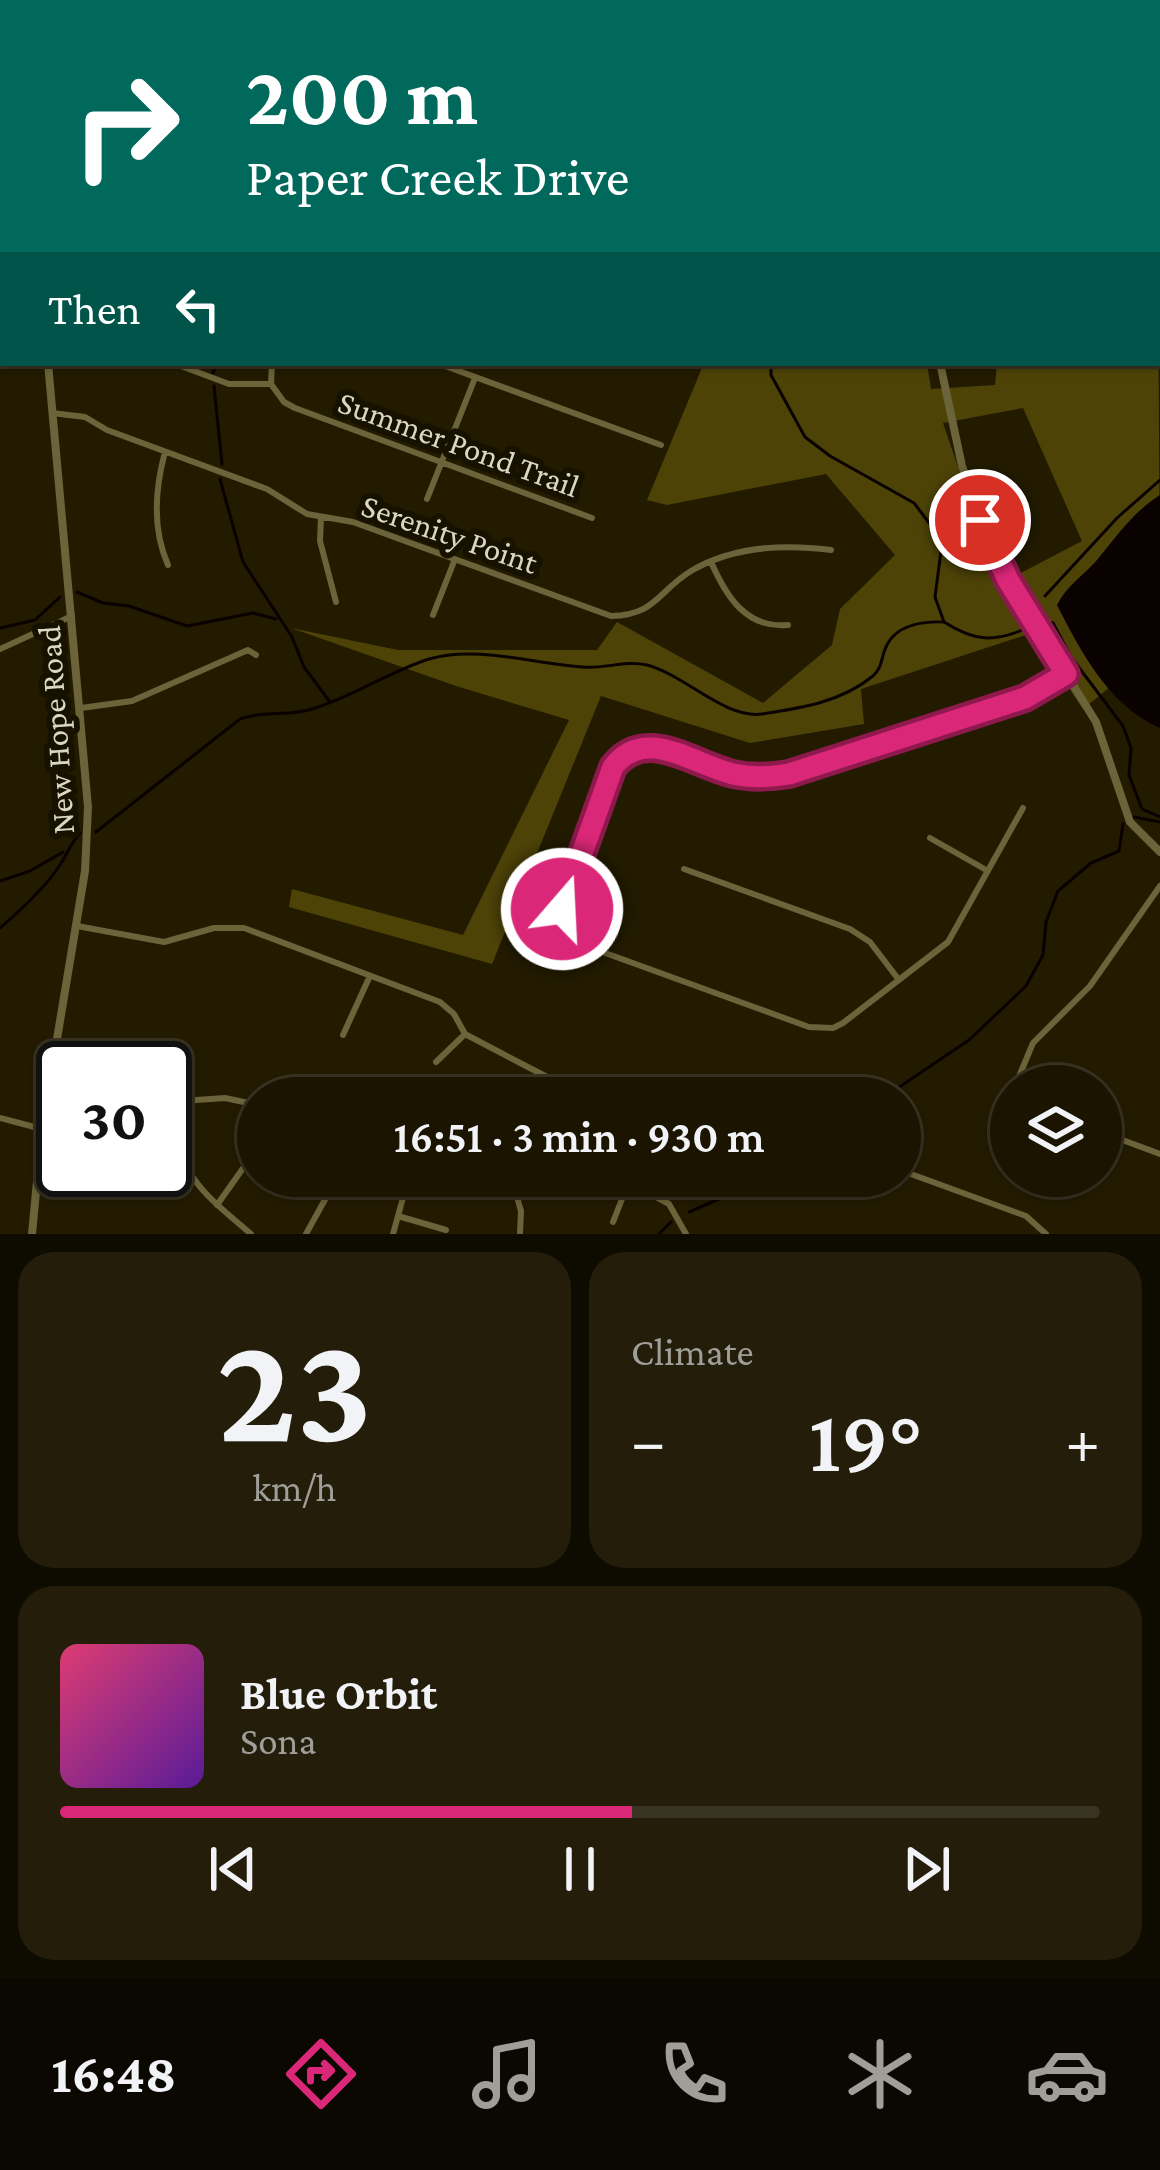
<!DOCTYPE html>
<meta charset="utf-8">
<style>
body{margin:0;font-family:"Crimson Pro",serif;background:#231d0a;color:#f1f3f6;height:100vh;display:flex;flex-direction:column;font-size:45px;white-space:nowrap}
*{box-sizing:border-box;margin:0}
p{font-size:39px;color:#9f9e99}
.icon{flex:none;width:66px;height:66px;fill:none;stroke:currentColor;stroke-width:2;stroke-linecap:round;stroke-linejoin:round}
.map{position:relative;height:1234px;overflow:hidden}
.sheet{display:flex;flex-direction:column;gap:18px;padding:18px;background:#0e0b00;flex:1}
.sheet>*{flex:none}
.banner{position:absolute;left:0px;top:0px;width:1161px;height:366px;box-shadow:0 3px 9px #0004,0 0 0 3px #383322;background:#00695c;color:#fff;overflow:hidden}
.tools{position:absolute;left:990px;top:1065px;display:grid;gap:24px}
.tools a{display:grid;place-items:center;width:132px;height:132px;border-radius:50%;background:#1a1400;box-shadow:0 3px 9px #0004,0 0 0 3px #383322;font-size:60px}
.speed{position:absolute;left:36px;top:1041px;display:flex;gap:24px;font-size:60px;font-weight:700;text-align:center}
.speed>*{display:grid;place-content:center;width:156px;height:156px;border-radius:50%;background:#1a1400;box-shadow:0 3px 9px #0004,0 0 0 3px #383322;line-height:1}
.speed .limit{border:6px solid #111;border-radius:18px;background:#fff;color:#111}
.pin{position:absolute;display:grid;place-items:center;width:102px;height:102px;color:#fff;margin:-51px;border:6px solid #fff;border-radius:50%;box-shadow:0 3px 12px #0007}
.me{position:absolute;width:132px;margin:-66px;rotate:19deg;stroke-linejoin:round;filter:drop-shadow(0 0 9px #0008)}
.turn{display:flex;align-items:center;gap:42px;height:252px;padding:0 48px;font-size:54px}
.turn .icon{width:156px;height:156px;stroke-width:2.5}
.turn b{display:block;font-size:84px;line-height:102px}
.then{display:flex;align-items:center;height:114px;padding:0 48px;background:#0003;gap:24px;font-size:45px}
.big{font-size:90px;font-weight:600;line-height:1.1}
.sheet .card{flex:1;display:flex;flex-direction:column;justify-content:center;gap:18px;min-width:0;padding:0 42px;border-radius:36px;background:#231d0a}
.sheet .dial{align-items:center;gap:0}
.dial b{font-size:156px;line-height:1}
.song{display:flex;align-items:center;gap:36px}
.cover{width:144px;height:144px;border-radius:18px;background:linear-gradient(135deg,hsl(340 70% 55%),hsl(270 70% 35%))}
.played{height:12px;border-radius:6px;background:linear-gradient(90deg,#db2777 55%,#383322 55%)}
.keys{display:flex;justify-content:space-around;direction:ltr}
.heat{display:flex;justify-content:space-between;align-items:center;font-size:66px;direction:ltr}
.sheet .tiles{flex:1;display:grid;gap:18px;grid-template-columns:1fr 1fr}
.card:last-child{grid-column:span 2}
.trip{position:absolute;left:237px;top:1077px;width:684px;height:120px;border-radius:60px;background:#1a1400;box-shadow:0 3px 9px #0004,0 0 0 3px #383322;font-weight:600;line-height:120px;text-align:center}
.tab-bar{display:flex;height:192px;justify-content:space-around;align-items:center;background:#0a0800;color:#9f9e99}
.tab-bar .icon{width:84px;height:84px}
.tab-bar .selected{color:#db2777}
.tab-bar b{font-size:54px;color:#f1f3f6}
.map>svg:first-child{display:block}
</style>
<div class="map">
<svg width="1160" height="1234" viewBox="0 0 1160 1234">
<rect width="100%" height="100%" fill="#221b00"/>
<!-- green -->
<path fill="#4e4307" fill-rule="evenodd" d="M1158,264l2,331 -50,92 -27,22 -51,-76 -171,56 3,35 -114,19 -149,-47 -109,268 -203,-57 3,-18 171,46 106,-215 -113,-34 -165,-58 107,22h199l20,-28 146,81 69,-58 8,-36 55,-54 -69,-81 -159,31 -20,-5 57,-137h223l4,26 64,-4 2,-22h161zM1023,408l59,133 -84,44 -55,-162z"/>
<!-- water -->
<path fill="#0a0200" d="M1160,495v233c-51,-22 -79,-76 -103,-123 10,-20 26,-29 40,-45 20,-24 36,-48 63,-65z"/>
<g fill="none" stroke-linecap="round" stroke-linejoin="round">
<!-- stream -->
<path stroke="#0a0200" stroke-width="3" d="M592,0l6,3
M771,363v12l34,62 25,19 84,47 22,29 5,19 -6,46 9,25c30,19 50,21 83,6
M213,373l4,-10
M214,386l8,78
M220,479l23,83 49,75 12,30 26,35
M77,592l26,11 26,3 58,20 66,-13 23,6
M1045,596l72,-78 43,-38
M1041,608l3,14 9,1 18,34 52,69 8,22 -2,27 13,34 18,8
M0,628l35,-8 25,-23
M1134,817l26,5
M96,832l144,-113c25,-9 48,-2 72,-10 41,-12 76,-37 117,-50 47,-14 106,5 154,8 22,2 42,-7 64,-2 38,10 78,54 115,49 40,-6 79,-12 111,-38 8,-8 8,-14 11,-24 8,-26 36,-31 60,-30
M0,881l30,-10 33,-19
M0,928c21,-18 45,-40 60,-63 7,-11 11,-22 20,-32
M883,1098l86,-58 57,-54 17,-31 3,-33 12,-31 33,-28 28,-12 4,-27
M689,1212l62,-27 11,-9
M659,1234l12,-12"/>
<!-- minor -->
<path stroke="#6b6339" stroke-width="6" d="M136,0l9,3
M210,3l1,-3
M828,3v-3
M877,3l2,-3
M0,9h3
M1158,23l2,-1
M0,147h3
M0,352h3
M173,363l56,21h42
M272,363l-1,21 13,18 11,6 297,110
M437,363l224,82
M52,413l33,4 22,13 160,59 40,25 46,8 258,94c45,-1 47,-25 80,-45 42,-25 93,-27 140,-21
M165,452c-10,37 -13,77 3,113
M427,499l48,-121
M321,517l-1,24 16,61
M711,562c15,34 35,67 77,63
M433,615l22,-56
M0,649l72,-33
M81,708l51,-7 116,-51 8,5
M1023,808l-75,134 -105,81 -10,5 -24,-1 -223,-81c-19,-11 -26,-27 -22,-48 14,-39 29,-98 49,-132 26,-44 86,0 120,8 18,4 38,3 56,0l236,-76 41,-25
M930,838l58,33
M684,869l166,60 20,13 29,38
M77,926l87,16 50,-14h30l196,74 14,12 11,20 84,44
M343,1035l26,-57
M436,1062l29,-28
M1015,1086l18,-43 57,-57 70,-100
M1011,1095v4
M48,1100l15,2
M166,1102c19,77 26,82 85,132
M167,1102l58,-4 33,7
M0,1118l42,11
M1101,1132l59,22
M900,1170l126,46 20,18
M511,1176l10,35 -1,23
M629,1182l40,22 17,30
M217,1205l29,-41
M398,1216l48,14
M613,1222l18,-46
M306,1234l32,-58
M393,1234l16,-58"/>
<!-- tertiary -->
<path stroke="#6b6339" stroke-width="8" d="M1029,0l1,3
M72,3v-3
M1158,178l2,3
M940,363l22,103 18,54 28,60 88,142 34,100 30,30
M32,1234l10,-105 43,-258 3,-64 -40,-444"/>
</g>
<g fill="none" stroke-linecap="round" stroke-linejoin="round">
<!-- route casing -->
<g stroke="#8e194d" stroke-width="30">
<path id="route" d="M562,909l51,-142c32,-42 79,-3 120,7 18,4 38,3 56,0l236,-76 41,-24 -58,-94 -28,-60"/>
</g>
<!-- route -->
<use href="#route" stroke="#db2777" stroke-width="21"/>
</g>
<g text-anchor="middle" stroke-width="12" stroke-linejoin="round" paint-order="stroke">
<!-- street labels -->
<g font-size="33" fill="#dbd7c5" stroke="#171200">
<text transform="translate(459 443) rotate(20)" y="12">Summer Pond Trail</text>
<text transform="translate(450 533) rotate(19)" y="12">Serenity Point</text>
<text transform="translate(55 730) rotate(-94)" y="12">New Hope Road</text>
</g>
</g>
</svg>
<div class="tools">
<a><svg class="icon" aria-label="layers" viewBox="0 0 24 24"><path d="M12 4l9 5-9 5-9-5zM3 14l9 5 9-5"/></svg></a>
</div>
<div class="speed"><div class="limit">30</div></div>
<div class="pin" style="left:980px;top:520px;background:#d93025"><svg class="icon" aria-label="arrive" viewBox="0 0 24 24"><path d="M6 21V4h12l-3 4 3 4H6"/></svg></div>
<svg class="me" style="left:562px;top:909px" viewBox="-20 -20 40 40"><circle r="17" fill="#db2777" stroke="#fff" stroke-width="3"/><path d="M0-11L8 9 0 5-8 9z" fill="#fff"/></svg>
<div class="trip">16:51 · 3 min · 930 m</div>
<div class="banner">
<div class="turn"><svg class="icon" aria-label="right" viewBox="0 0 24 24"><path d="M7 20v-9h11M14 6l5 5-5 5"/></svg><div><b>200 m</b>Paper Creek Drive</div></div>
<div class="then">Then<svg class="icon" aria-label="left" viewBox="0 0 24 24"><path d="M17 20v-9H6M10 6l-5 5 5 5"/></svg></div>
</div>
</div>
<section class="sheet">
<div class="tiles">
<div class="card dial"><b>23</b><p>km/h</p></div>
<div class="card"><p>Climate</p>
<div class="heat"><a>−</a><b class="big">19°</b><a>+</a></div>
</div>
<div class="card">
<div class="song"><i class="cover"></i><div><b>Blue Orbit</b><p>Sona</p></div></div>
<div class="played"></div>
<div class="keys"><svg class="icon" aria-label="previous" viewBox="0 0 24 24"><path d="M18 5L8 12l10 7zM5 5v14"/></svg><svg class="icon" aria-label="pause" viewBox="0 0 24 24"><path d="M8 5v14M16 5v14"/></svg><svg class="icon" aria-label="next" viewBox="0 0 24 24"><path d="M6 5l10 7-10 7zM19 5v14"/></svg></div>
</div>
</div>
</section>
<nav class="tab-bar">
<b>16:48</b>
<svg class="icon selected" aria-label="directions" viewBox="0 0 24 24"><path d="M12 3l9 9-9 9-9-9zM9 14v-3h6M13 9l2 2-2 2"/></svg>
<svg class="icon" aria-label="music" viewBox="0 0 24 24"><path d="M9 18V5l10-2v13"/><circle cx="6" cy="18" r="3"/><circle cx="16" cy="16" r="3"/></svg>
<svg class="icon" aria-label="phone" viewBox="0 0 24 24"><path d="M5 4h4l2 5-3 2q2 4 5 5l2-3 5 2v4C11 20 4 13 5 4z"/></svg>
<svg class="icon" aria-label="climate" viewBox="0 0 24 24"><path d="M12 3v18M4 7l16 10M4 17L20 7"/></svg>
<svg class="icon" aria-label="car" viewBox="0 0 24 24"><path d="M5 17H2v-5l4-1 3-4h7l3 4 3 1v5h-3M9 17h6M6 11h13"/><circle cx="7" cy="17" r="2"/><circle cx="17" cy="17" r="2"/></svg>
</nav>
